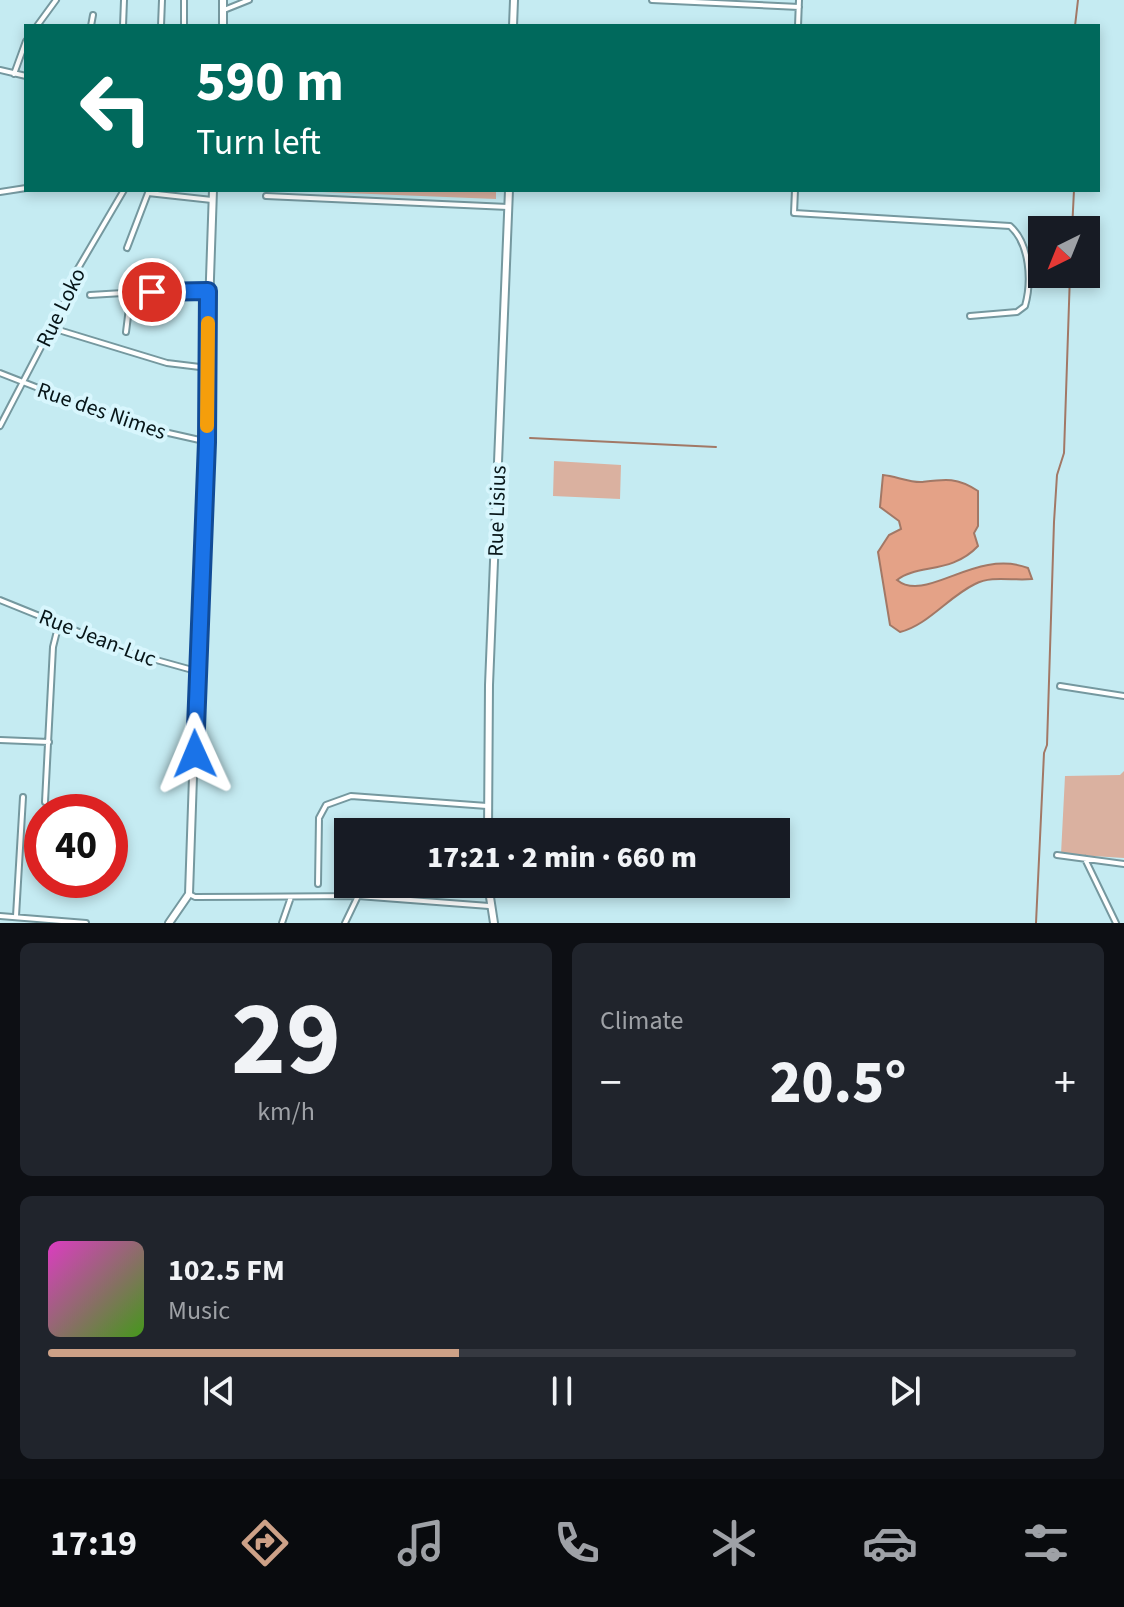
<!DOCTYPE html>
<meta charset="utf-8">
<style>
body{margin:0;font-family:"Source Sans 3",sans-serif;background:#20242c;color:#f1f3f6;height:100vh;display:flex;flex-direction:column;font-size:30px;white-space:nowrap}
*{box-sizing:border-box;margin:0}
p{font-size:26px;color:#9ea1a6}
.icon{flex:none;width:44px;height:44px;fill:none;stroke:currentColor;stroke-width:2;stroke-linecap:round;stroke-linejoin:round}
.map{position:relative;height:923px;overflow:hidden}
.panel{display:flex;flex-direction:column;gap:20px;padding:20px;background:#0d0f14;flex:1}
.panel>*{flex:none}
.banner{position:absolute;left:24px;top:24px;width:1076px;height:168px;border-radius:0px;box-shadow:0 4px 12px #0003;background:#00695c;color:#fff;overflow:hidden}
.needle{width:52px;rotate:223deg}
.fabs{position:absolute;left:1028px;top:216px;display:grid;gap:16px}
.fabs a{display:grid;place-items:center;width:72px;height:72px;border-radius:0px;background:#171b24;box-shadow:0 4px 12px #0003;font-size:40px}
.speed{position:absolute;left:24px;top:794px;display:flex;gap:16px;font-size:40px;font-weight:700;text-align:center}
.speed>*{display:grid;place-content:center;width:104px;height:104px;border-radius:50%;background:#171b24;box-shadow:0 4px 12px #0003;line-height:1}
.speed .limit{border:12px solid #d22;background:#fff;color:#111}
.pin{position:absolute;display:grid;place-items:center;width:68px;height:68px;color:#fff;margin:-34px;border:4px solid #fff;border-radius:50%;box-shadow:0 2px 8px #0007}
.me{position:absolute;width:88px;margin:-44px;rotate:359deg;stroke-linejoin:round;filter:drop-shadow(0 0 6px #0008)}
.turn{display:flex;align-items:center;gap:28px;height:168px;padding:0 40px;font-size:36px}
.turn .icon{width:104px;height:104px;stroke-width:2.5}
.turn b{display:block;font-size:56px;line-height:68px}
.big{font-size:60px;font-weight:800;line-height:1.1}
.panel .tile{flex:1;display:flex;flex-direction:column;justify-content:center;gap:12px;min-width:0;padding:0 28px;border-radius:12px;background:#20242c}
.panel .dial{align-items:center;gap:0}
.dial b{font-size:104px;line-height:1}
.song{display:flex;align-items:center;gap:24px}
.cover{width:96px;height:96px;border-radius:12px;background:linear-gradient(135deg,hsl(310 70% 55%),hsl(100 70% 35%))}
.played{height:8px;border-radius:4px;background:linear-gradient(90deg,#cda187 40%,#363941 40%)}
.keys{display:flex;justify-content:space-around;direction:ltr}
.heat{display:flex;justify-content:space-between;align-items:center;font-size:44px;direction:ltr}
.panel .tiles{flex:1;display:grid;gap:20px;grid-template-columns:1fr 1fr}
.tile:last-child{grid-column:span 2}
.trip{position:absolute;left:334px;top:818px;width:456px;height:80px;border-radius:0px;background:#171b24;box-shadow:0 4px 12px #0003;font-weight:800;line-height:80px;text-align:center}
.tabs{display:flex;height:128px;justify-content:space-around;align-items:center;background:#090b0e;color:#9ea1a6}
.tabs .icon{width:56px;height:56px}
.tabs .on{color:#cda187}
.tabs b{font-size:36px;color:#f1f3f6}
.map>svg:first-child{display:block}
</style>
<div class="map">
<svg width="1124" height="923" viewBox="0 0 1124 923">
<rect width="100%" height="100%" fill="#c5ebf2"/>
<!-- green -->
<path fill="#dab1a0" d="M272,190h224v9z
M554,461l67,4 -1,34 -67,-3z
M1124,771v87l-63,-4 4,-78 55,-1z"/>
<!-- water -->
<path fill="#e4a287" stroke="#a27866" stroke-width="2" d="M883,475c12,1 28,8 39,7 23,-3 35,-5 56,9v35l-4,7 4,13c-26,28 -61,18 -81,34 29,24 78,-32 131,-12l4,11c-20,2 -40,-4 -57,5 -27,13 -47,41 -75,48l-10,-7 -12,-73 11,-17 12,-6 -2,-8 -19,-14z"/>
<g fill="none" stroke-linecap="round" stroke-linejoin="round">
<!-- stream -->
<path stroke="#a27866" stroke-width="2" d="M1075,26l3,-26
M1072,230l2,-40
M530,438l186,9
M1036,923l8,-170 3,-8 7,-223 3,-47 7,-22 6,-179"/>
<!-- minor casing -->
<g stroke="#75989f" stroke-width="8">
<path id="minor" d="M184,0v26
M652,0l147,7
M224,10l25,-10
M37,26l19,-26
M91,26l2,-11
M123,26l1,-26
M161,26l1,-26
M798,26l1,-26
M0,70l26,6
M14,74l12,-33
M795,190l-1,23 216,13c20,18 22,55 15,80l-8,6 -47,4
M0,192l26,-4
M266,196l242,11
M127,248l21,-55 64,7
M90,295l99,-6 19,2
M52,328l115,35 41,5
M126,332l5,-40
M0,373l133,52 71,16
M0,426l65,-125 8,-24 51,-87
M0,600l131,53 65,18
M1060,686l64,10
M0,740l49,2
M45,802l8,-155 6,-24
M1057,855l67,9
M1085,859l31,64
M318,884l1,-66 7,-13 25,-9 136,10
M189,894l6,3 163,-1 131,10
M0,916l86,7
M16,916l7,-119
M282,923l9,-26
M345,923l13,-27"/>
</g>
<!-- tertiary casing -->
<g stroke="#75989f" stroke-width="10">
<path id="tertiary" d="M223,26v-26
M513,26l1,-26
M488,832l1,-147 20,-495
M488,884l6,39
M169,923l20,-29 24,-704"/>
</g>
<!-- minor -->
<use href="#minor" stroke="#fff" stroke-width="4"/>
<!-- tertiary -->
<use href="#tertiary" stroke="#fff" stroke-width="6"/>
</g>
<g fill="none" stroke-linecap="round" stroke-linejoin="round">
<!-- route casing -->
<g stroke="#114b97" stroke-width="20">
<path id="route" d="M152,292l56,-1 -1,151 -12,312"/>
</g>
<!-- route -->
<use href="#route" stroke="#1a73e8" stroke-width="14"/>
<!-- slow -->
<path stroke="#f59e0b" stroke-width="14" d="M207,426l1,-103"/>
</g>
<g text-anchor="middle" stroke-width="8" stroke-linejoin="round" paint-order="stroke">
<!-- street labels -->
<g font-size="22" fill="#071518" stroke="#d8f6fd">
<text transform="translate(60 307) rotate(-64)" y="8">Rue Loko</text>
<text transform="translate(102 410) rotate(19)" y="8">Rue des Nimes</text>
<text transform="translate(496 511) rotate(-88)" y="8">Rue Lisius</text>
<text transform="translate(98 637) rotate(21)" y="8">Rue Jean-Luc</text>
</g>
</g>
</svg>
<div class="fabs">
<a><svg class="needle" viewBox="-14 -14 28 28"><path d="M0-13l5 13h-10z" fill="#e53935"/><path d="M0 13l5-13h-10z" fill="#9ea1a6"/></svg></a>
</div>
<div class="speed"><div class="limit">40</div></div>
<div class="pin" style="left:152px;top:292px;background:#d93025"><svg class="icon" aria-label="arrive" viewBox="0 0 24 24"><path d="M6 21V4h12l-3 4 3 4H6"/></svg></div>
<svg class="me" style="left:195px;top:754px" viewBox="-20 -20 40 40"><path d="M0-17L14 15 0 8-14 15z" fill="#1a73e8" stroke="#fff" stroke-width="4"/></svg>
<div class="trip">17:21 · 2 min · 660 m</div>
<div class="banner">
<div class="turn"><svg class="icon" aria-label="left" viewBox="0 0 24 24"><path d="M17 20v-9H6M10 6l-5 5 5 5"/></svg><div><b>590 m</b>Turn left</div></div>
</div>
</div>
<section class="panel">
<div class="tiles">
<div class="tile dial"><b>29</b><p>km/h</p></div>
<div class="tile"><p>Climate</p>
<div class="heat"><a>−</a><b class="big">20.5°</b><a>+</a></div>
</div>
<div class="tile">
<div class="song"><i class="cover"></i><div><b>102.5 FM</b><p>Music</p></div></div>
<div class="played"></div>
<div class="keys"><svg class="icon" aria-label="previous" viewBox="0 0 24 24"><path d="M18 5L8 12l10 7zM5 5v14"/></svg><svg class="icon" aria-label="pause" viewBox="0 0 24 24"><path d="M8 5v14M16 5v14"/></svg><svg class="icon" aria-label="next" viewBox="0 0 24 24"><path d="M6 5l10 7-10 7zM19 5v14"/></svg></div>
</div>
</div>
</section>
<nav class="tabs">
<b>17:19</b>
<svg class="icon on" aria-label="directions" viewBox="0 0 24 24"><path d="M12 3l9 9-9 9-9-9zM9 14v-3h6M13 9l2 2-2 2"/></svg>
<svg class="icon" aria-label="music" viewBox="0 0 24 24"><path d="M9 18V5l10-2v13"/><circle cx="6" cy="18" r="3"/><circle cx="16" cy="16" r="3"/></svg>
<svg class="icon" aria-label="phone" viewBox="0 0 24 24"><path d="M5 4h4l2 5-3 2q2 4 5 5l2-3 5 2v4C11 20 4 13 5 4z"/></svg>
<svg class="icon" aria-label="climate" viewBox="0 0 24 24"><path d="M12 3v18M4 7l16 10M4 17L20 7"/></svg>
<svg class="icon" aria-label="car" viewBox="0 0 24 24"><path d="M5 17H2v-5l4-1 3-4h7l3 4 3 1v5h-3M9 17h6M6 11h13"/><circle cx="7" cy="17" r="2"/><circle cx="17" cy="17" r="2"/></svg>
<svg class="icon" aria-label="filters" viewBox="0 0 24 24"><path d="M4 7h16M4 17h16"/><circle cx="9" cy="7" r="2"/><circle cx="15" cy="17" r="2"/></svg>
</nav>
